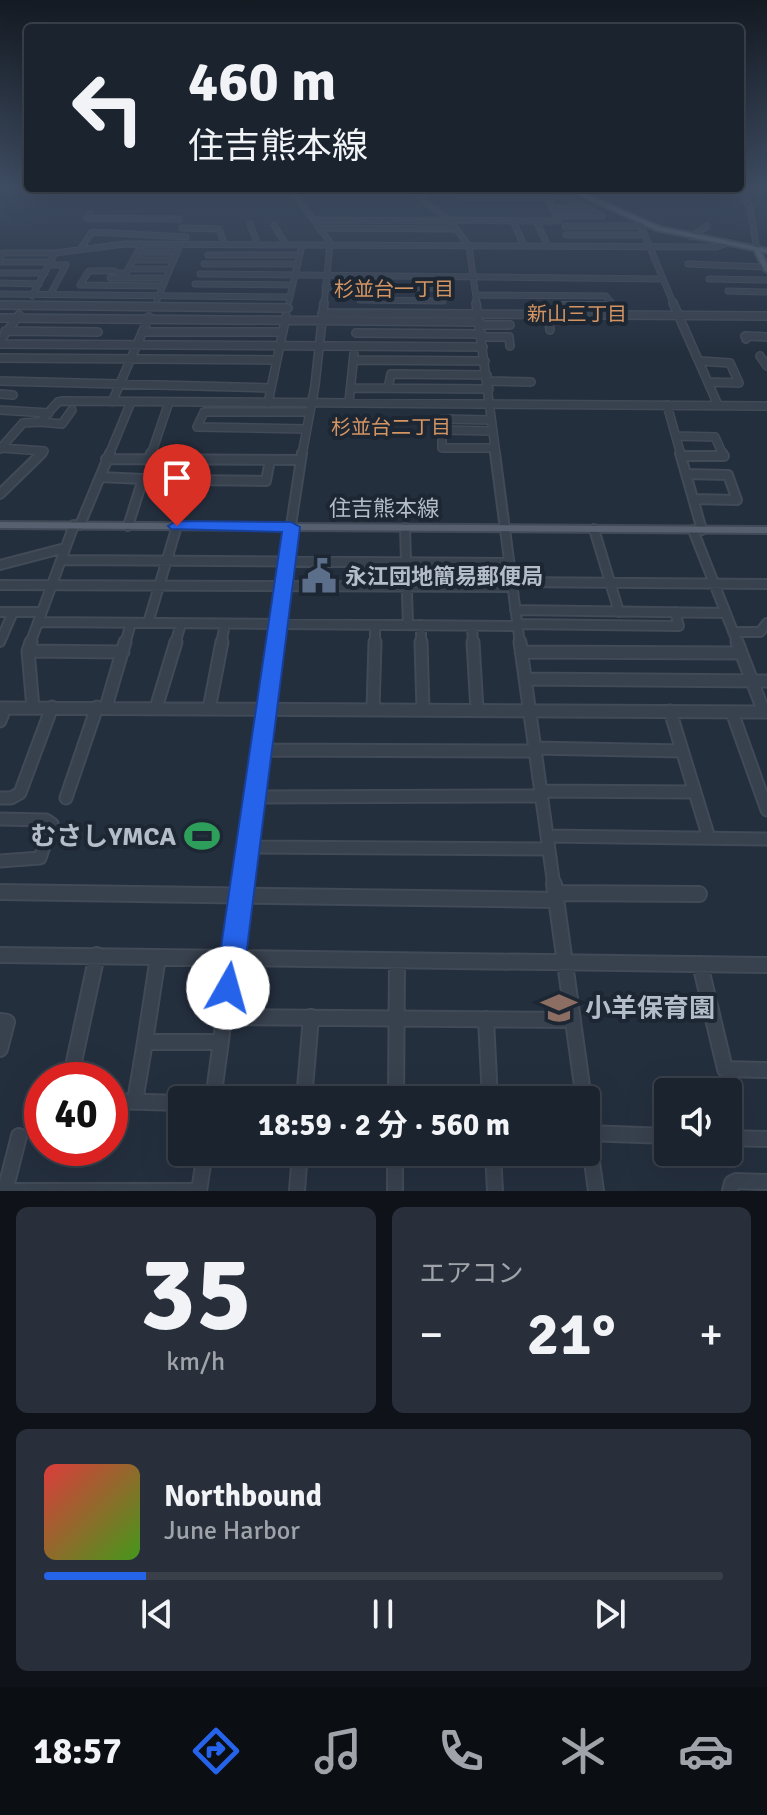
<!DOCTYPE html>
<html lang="ja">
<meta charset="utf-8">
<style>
body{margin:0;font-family:Signika,"Noto Sans JP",sans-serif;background:#282f3a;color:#f1f3f6;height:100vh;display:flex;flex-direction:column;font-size:30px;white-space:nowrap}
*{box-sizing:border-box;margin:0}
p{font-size:26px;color:#a0a4aa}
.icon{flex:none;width:44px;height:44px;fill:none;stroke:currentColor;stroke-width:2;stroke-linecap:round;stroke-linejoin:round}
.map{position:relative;height:1191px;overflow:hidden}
.side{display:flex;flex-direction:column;gap:16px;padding:16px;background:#0f1319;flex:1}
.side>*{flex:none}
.top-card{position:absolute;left:24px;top:24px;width:720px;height:168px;border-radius:8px;box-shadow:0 8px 32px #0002,0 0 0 2px #39404a;background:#1b232e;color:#f1f3f6;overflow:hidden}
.tools{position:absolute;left:654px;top:1078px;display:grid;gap:16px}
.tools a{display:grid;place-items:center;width:88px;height:88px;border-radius:8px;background:#1b232e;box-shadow:0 8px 32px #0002,0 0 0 2px #39404a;font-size:40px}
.speed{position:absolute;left:24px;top:1062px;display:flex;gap:16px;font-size:40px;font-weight:700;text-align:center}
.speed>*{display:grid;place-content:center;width:104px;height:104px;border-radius:50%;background:#1b232e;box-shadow:0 8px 32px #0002,0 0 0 2px #39404a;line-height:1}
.speed .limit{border:12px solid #d22;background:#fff;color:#111}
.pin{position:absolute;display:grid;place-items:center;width:68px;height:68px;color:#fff;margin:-82px -34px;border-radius:50% 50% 50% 0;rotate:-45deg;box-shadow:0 0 8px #0007}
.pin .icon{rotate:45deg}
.me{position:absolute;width:88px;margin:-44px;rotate:7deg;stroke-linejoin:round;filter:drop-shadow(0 0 6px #0008)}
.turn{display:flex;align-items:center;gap:28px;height:168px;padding:0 32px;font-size:36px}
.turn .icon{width:104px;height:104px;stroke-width:2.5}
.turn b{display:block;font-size:56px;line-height:68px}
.big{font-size:60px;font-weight:700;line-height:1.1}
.side .card{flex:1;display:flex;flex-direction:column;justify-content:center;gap:12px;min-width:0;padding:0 28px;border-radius:12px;background:#282f3a}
.side .dial{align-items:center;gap:0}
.dial b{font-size:104px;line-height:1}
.song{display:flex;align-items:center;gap:24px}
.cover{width:96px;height:96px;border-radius:12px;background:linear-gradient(135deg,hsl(0 70% 55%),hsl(100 70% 35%))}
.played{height:8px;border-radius:4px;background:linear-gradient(90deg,#2563eb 15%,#39404a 15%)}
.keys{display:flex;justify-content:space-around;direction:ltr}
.heat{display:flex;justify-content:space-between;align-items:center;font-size:44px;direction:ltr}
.side .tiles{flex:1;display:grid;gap:16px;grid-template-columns:1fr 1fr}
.card:last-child{grid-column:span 2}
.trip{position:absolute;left:168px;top:1086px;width:432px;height:80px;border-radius:8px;background:#1b232e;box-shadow:0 8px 32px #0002,0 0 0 2px #39404a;font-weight:700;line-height:80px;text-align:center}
.tab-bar{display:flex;height:128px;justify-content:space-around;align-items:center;background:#0b0e12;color:#a0a4aa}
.tab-bar .icon{width:56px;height:56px}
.tab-bar .active{color:#2563eb}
.tab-bar b{font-size:36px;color:#f1f3f6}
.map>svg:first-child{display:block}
</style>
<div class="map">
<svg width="767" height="1191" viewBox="0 0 767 1191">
<rect width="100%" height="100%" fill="#242f3e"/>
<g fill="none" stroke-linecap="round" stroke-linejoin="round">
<!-- minor-far4 casing -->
<g stroke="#414a57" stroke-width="7">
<path id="minor-far4" d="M290,188l42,57
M409,188l41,33 19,25 8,59
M452,188l8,9h88l31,-4
M737,188l13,19 7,43
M453,189l96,-1 53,28h-46
M553,208h32
M90,214l-3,4 92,1
M315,220l135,1
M449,220l87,1 12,25
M513,221l11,25
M536,221h22l-10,-24
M250,224l8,21
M644,224l-3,2 33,79
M274,225l12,20
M565,226h76
M182,228l37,1 6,16
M321,228l135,1
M566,235h79
M691,237l16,-11
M81,248l11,-16 94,5
M139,252h38
M208,255h91
M0,257l3,-4h52l70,-9 591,3 9,-3
M134,260h40
M0,262h50
M204,264h94
M688,264l78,3
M49,265h17l-16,30
M129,269h41
M114,271h-25l-9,14 82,1
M0,273h45
M118,273h8l16,-29
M200,274l463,5
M110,278h56
M709,279l58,1
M0,283l39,1
M195,284l98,1
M325,287l34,1
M359,288h83l1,13 -83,-1z
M728,291l39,1
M0,294l290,3
M476,295l130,1 6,9
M32,296l23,-43
M157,300l23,-55
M289,301l13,-56
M0,305h42
M324,305l6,-60"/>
</g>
<!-- minor-far3 casing -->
<g stroke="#414a57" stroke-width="10">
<path id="minor-far3" d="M476,303l20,152
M673,303l45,102
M0,305l288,3
M560,306h29l1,3
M589,306h23l-2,-3
M322,313l445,3
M548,315l2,15
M0,318l480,4
M480,325h30
M5,331l93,1
M142,332h141
M356,333l126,1
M482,337h27l1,9
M746,339l-1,-3 22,1
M0,341l19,-26
M0,344l483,3
M760,356l7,10
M0,358l277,2
M354,360l131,1
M700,361l30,2 9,20 -31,-1
M0,381l271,7
M488,381l43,1
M351,388l138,1
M388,388l3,-14 96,1
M0,394l13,1
M112,402l37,-85
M349,402l5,-48
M268,403l18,-87
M667,405l14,50
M0,410l49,3
M490,420l-48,-1v29h52
M40,422l22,2 10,-14
M306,429l-109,-2 7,-15h104
M442,430l50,1
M676,436l39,1 8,18
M1,448l43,3 -4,4
M0,449l23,-26 17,-1 18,-20 5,-1 704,5
M109,455l22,-53
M151,455l18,-53
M302,455l13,-70 9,-82"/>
</g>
<!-- minor-far2 casing -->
<g stroke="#414a57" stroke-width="12">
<path id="minor-far2" d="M495,453l25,191
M680,453l22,77
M682,456h42l-2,-3
M106,459l195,1
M149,459l2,-6
M191,460l-4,20 79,1 4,-21
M686,474l42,1 9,25 -44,-1
M100,477l43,2 -15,47
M0,494l42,-41
M80,525l30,-72
M405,528l3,97
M594,529l25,83
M693,530l45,114
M63,560l446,3
M0,565l65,-17
M511,582l256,2
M0,585l512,2
M515,610l211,3
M0,612h42
M38,622l479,4
M148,623l29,-97
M517,624l162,2 -4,-14
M421,625v19
M472,626l1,18
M733,632h27l7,-9
M0,642l13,-30
M30,644l44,-119
M125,644l6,-21
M175,644l6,-20
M221,644l4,-20
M273,644l29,-191
M375,644v-19"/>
</g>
<!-- minor-far1 casing -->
<g stroke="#414a57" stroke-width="15">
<path id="minor-far1" d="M31,642l-3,9 5,57
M421,642l2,68
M473,642l4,68
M520,642l34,244
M737,642l27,70
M28,651l95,1
M521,652l220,1
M525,679l242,2
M106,707l19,-65
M0,708l767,4
M156,708l20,-66
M209,709l13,-67
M373,709l2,-67
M670,711l39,127
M732,712l35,98
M0,721l5,-13
M534,748l148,3
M260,750l275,1
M541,791l154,1
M253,797l288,-1
M0,798h11l9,-5 32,-86
M66,798l31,-91
M0,819l46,1 6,4 -12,34 -40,3
M547,836l220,3
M246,847l303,2
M241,886l33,-244"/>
</g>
<!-- minor casing -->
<g stroke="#414a57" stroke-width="18">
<path id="minor" d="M554,884l30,216
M0,892l556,8
M555,893l144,1
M0,955l767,10
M158,957l-13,85h76
M700,964l25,105 42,1
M225,1017l348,3
M486,1019l4,81
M0,1021l7,1 -7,27
M70,1080l27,-125
M213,1100l29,-216
M304,1100l7,-83
M396,1100l1,-139
M110,1101l72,2
M135,1101l10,-59
M586,1118l10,73
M586,1133l82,3
M728,1138l39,1
M395,1152v39
M493,1152l2,39
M0,1187l5,4h194
M5,1191l14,-55
M199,1191l6,-39
M297,1191l3,-39
M730,1191l2,-8 4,-2 31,1"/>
</g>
<!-- major casing -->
<g stroke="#414a57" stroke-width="4">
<path id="major" d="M564,188h8l88,39 107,22v4l-6,-1 6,11v9l-3,-2 -10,-20 -98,-20z
M0,522l767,5v6l-767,-5z"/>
</g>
<!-- minor-far4 -->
<use href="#minor-far4" stroke="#38414e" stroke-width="5"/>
<!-- minor-far3 -->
<use href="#minor-far3" stroke="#38414e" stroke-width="7"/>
<!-- minor-far2 -->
<use href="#minor-far2" stroke="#38414e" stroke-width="8"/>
<!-- minor-far1 -->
<use href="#minor-far1" stroke="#38414e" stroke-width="11"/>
<!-- minor -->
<use href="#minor" stroke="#38414e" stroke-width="14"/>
<!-- major -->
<use href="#major" fill="#56606e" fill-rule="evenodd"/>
</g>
<!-- sky -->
<linearGradient id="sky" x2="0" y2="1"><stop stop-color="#141a22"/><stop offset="0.53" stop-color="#3f4d63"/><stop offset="1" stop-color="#3f4d63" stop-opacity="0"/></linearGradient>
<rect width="767" height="354" fill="url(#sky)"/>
<!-- route -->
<path fill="#2563eb" stroke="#184099" stroke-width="2" d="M177,521l114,1 9,5 -58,461 -4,8 -10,3 -9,-3 -4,-8 67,-456 -111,-3 -3,-3z"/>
<!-- icons -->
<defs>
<g id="civic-bare" transform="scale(2.76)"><path d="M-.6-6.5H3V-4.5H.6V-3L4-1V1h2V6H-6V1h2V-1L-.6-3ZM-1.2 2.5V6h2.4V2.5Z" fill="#5c6f8a" stroke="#1d2633" stroke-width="2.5" paint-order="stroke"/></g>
<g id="stadium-bare" transform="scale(2.76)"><path d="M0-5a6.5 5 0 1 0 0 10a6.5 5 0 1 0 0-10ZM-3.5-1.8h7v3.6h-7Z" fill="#2e9e5b" stroke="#1d2633" stroke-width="2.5" paint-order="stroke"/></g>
<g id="school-bare" transform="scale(2.76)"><path d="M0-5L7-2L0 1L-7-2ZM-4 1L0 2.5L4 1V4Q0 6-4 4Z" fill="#8d6e63" stroke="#1d2633" stroke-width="2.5" paint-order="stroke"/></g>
</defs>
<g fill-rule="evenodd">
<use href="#civic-bare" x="319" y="576"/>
<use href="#stadium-bare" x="202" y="836"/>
<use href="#school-bare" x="559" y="1008"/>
</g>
<g text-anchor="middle" stroke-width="8" stroke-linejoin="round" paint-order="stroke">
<!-- far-neighbourhood labels -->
<g font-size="20" fill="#d59563" stroke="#1d2633">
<text x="394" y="296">杉並台一丁目</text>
<text x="577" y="321">新山三丁目</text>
<text x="391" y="434">杉並台二丁目</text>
</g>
<!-- street labels -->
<g font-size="22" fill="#b4bcc9" stroke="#1d2633">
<text x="384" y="516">住吉熊本線</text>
</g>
<!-- poi labels -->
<g font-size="22" font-weight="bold" fill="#b4bcc9" stroke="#1d2633" text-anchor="start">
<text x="345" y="584">永江団地簡易郵便局</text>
</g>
<!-- near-poi labels -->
<g font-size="26" font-weight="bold" fill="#b4bcc9" stroke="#1d2633" text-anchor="end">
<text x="176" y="845">むさしYMCA</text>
<text x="585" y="1017" text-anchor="start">小羊保育園</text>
</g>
</g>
</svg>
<div class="tools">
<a><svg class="icon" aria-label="sound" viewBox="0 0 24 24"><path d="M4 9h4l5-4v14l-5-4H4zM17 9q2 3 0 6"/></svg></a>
</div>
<div class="speed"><div class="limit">40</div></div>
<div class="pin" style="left:177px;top:526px;background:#d93025"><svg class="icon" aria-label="arrive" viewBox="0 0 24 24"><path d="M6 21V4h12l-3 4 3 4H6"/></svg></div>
<svg class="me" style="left:228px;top:988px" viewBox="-20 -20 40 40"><circle r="19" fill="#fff"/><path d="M0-13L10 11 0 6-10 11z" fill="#2563eb"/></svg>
<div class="trip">18:59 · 2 分 · 560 m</div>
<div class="top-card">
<div class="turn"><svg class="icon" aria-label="left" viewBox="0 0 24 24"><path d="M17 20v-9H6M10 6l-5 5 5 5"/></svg><div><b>460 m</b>住吉熊本線</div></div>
</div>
</div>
<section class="side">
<div class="tiles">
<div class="card dial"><b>35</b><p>km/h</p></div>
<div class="card"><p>エアコン</p>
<div class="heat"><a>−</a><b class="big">21°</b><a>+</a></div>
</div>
<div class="card">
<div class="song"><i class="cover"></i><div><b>Northbound</b><p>June Harbor</p></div></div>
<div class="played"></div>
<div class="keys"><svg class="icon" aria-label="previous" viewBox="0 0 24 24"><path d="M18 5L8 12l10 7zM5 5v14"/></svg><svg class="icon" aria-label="pause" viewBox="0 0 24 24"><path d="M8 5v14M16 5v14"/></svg><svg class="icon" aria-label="next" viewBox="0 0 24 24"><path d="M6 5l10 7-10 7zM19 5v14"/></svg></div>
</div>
</div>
</section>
<nav class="tab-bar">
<b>18:57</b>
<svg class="icon active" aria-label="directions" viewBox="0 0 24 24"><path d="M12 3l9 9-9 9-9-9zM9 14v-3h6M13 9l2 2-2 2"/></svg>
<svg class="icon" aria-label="music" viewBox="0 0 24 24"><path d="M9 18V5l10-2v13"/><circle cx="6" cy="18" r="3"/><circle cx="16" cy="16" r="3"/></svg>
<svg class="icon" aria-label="phone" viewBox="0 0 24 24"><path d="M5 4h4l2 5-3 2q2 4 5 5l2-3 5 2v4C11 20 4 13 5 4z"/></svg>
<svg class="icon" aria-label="climate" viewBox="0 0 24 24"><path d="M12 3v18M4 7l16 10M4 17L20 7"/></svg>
<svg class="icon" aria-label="car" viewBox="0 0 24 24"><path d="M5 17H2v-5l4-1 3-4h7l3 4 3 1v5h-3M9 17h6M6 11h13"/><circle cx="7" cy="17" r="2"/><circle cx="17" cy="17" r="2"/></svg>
</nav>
